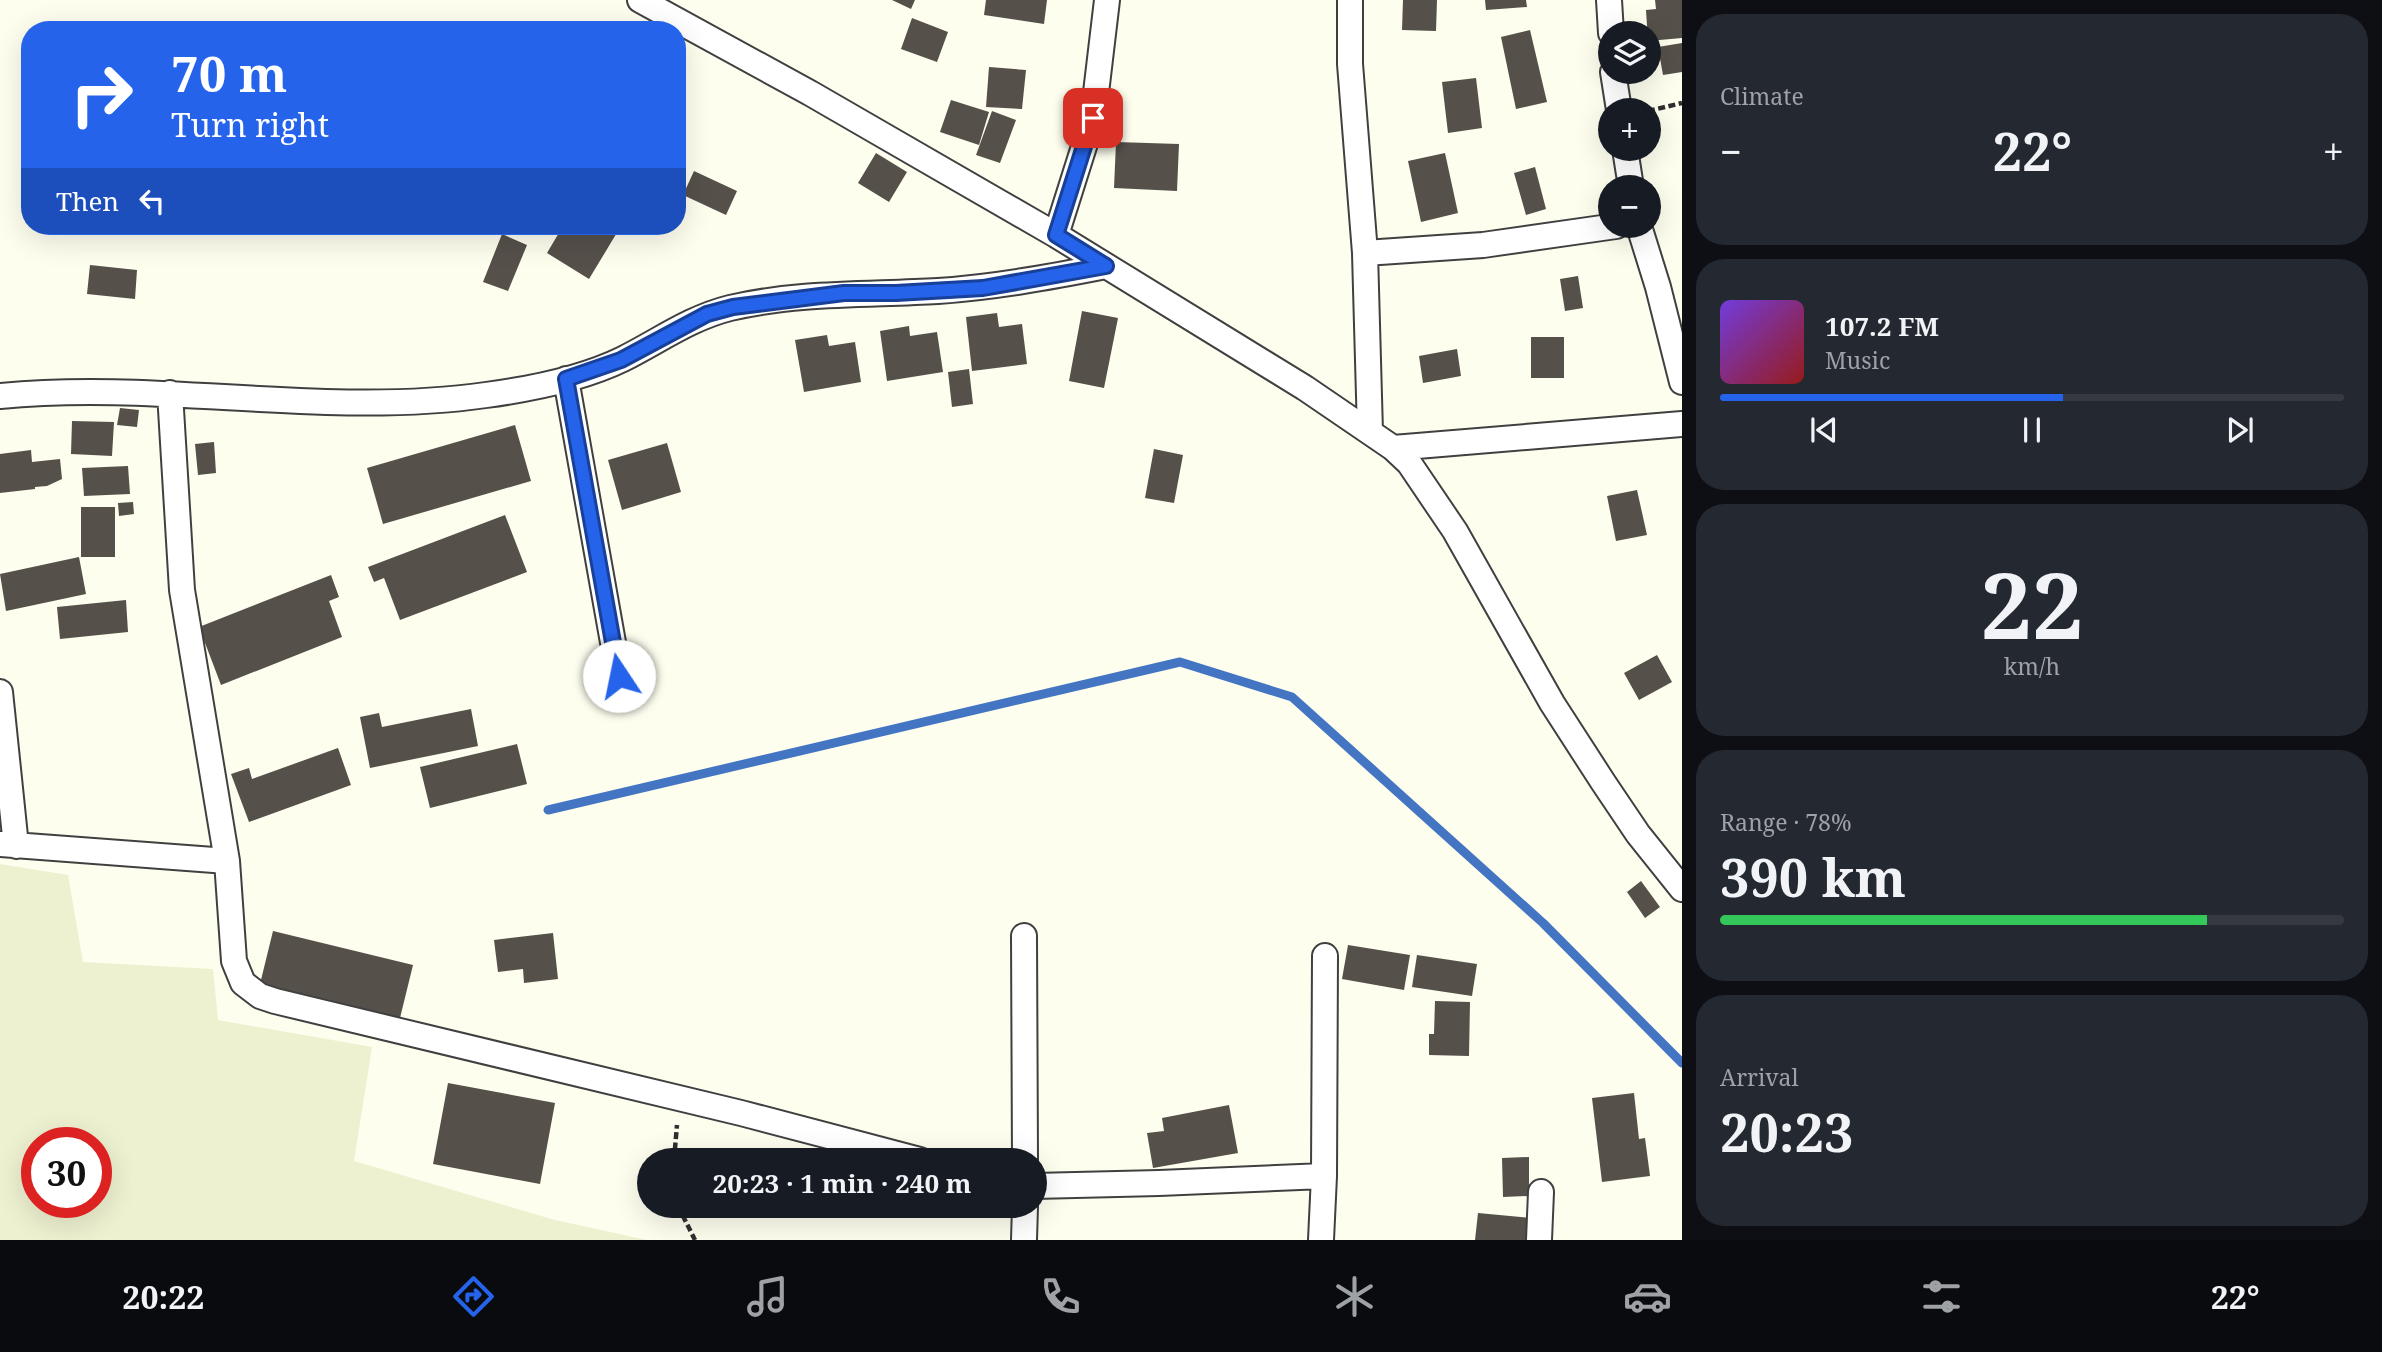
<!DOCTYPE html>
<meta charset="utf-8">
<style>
body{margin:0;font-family:"Noto Serif",serif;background:#242831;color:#f1f3f6;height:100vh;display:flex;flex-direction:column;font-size:26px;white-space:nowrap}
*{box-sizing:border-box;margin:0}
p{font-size:23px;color:#9ea1a6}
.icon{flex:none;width:38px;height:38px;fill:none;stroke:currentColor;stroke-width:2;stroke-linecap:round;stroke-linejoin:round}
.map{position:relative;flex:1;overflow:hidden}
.drawer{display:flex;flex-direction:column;gap:14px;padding:14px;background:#0d0f14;width:700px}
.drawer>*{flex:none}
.banner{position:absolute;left:21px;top:21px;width:665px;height:214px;border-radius:28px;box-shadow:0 7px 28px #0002;background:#2563eb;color:#fff;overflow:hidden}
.tools{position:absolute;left:1598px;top:21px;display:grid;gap:14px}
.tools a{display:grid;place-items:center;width:63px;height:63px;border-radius:50%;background:#171b24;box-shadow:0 7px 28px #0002;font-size:35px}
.speed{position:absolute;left:21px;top:1127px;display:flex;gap:14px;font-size:35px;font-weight:700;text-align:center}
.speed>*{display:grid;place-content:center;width:91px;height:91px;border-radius:50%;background:#171b24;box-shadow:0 7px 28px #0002;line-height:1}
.speed .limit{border:10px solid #d22;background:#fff;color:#111}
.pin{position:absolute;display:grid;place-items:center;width:60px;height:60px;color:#fff;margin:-30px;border-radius:14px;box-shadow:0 4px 10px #0006}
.me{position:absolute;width:77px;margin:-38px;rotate:349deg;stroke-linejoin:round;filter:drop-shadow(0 0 5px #0008)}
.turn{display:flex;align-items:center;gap:24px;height:147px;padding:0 35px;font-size:32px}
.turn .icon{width:91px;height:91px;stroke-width:2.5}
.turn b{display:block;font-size:49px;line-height:60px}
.then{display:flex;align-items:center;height:66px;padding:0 35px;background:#0003;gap:14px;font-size:26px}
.big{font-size:52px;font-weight:700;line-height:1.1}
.drawer .tile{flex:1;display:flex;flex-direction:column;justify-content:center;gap:10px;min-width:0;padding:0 24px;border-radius:28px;background:#242831}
.drawer .dial{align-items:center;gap:0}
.dial b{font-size:91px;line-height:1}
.song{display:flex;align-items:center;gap:21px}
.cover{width:84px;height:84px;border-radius:10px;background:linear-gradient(135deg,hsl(260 70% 55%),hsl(0 70% 35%))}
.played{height:7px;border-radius:4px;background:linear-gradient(90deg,#2563eb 55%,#363941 55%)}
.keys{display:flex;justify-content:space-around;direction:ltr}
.heat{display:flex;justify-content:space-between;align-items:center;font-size:38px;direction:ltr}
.charge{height:10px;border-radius:5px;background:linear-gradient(90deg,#34c759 78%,#363941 0)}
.trip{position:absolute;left:637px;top:1148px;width:410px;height:70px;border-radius:35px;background:#171b24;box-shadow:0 7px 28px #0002;font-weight:700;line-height:70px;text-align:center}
.tab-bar{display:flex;height:112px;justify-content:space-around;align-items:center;background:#090b0e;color:#9ea1a6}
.tab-bar .icon{width:49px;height:49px}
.tab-bar .selected{color:#2563eb}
.tab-bar b{font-size:32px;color:#f1f3f6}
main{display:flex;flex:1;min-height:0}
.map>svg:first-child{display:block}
</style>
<main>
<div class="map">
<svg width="1682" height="1240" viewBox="0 0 1682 1240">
<rect width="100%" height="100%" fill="#fdfeee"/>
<!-- farmland -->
<path fill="#edf1d0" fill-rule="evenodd" d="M0,864l68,11 15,87 130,7 5,51 154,27 -18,114 201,59 92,20h-647zM37,1143h59v59h-59z"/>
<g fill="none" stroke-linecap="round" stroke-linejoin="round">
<!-- stream -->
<path stroke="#4475c2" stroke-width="9" d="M548,810l632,-148 112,35 251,226 139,140"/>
</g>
<!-- building -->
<path fill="#55504a" d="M892,0h23l-4,9z
M986,0h61l-3,24 -60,-9z
M1403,0h34l-1,31 -34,-1z
M1485,0h41l1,7 -41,3z
M1655,0h27v38l-34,3 -2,-31 10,-1z
M912,18l36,14 -11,30 -36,-13z
M1530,30l17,72 -31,7 -15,-72z
M1682,43v29l-19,3 -5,-28z
M989,67l37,3 -4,39 -36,-2z
M1476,78l6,50 -34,5 -6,-51z
M951,100l38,12 -10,33 -39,-13z
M992,111l24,9 -16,43 -24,-8z
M1116,142l63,2 -2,47 -63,-3z
M876,153l31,19 -18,30 -31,-19z
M1445,153l13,60 -37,9 -13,-61z
M1535,167l11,42 -20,6 -12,-42z
M694,171l43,20 -11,24 -43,-20z
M563,226h58l-32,53 -42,-26z
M502,234l25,11 -19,46 -25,-9z
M90,265l47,5 -2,29 -48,-5z
M1578,276l5,32 -18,3 -5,-32z
M1082,311l36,7 -14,70 -35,-7z
M997,313l2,14 23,-3 5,40 -55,7 -6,-54z
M909,326l1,10 27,-4 6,40 -56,9 -7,-50z
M827,335l2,11 26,-4 6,40 -57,10 -9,-52z
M1531,337h33v41h-33z
M1457,349l4,27 -38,7 -4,-27z
M969,369l4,35 -21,3 -4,-35z
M120,408l19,2 -2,17 -20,-2z
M72,421l42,1 -2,34 -41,-2z
M515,425l16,56 -148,43 -16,-56z
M214,442l2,31 -18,2 -3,-31z
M667,443l14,49 -59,18 -14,-50z
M1154,449l29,6 -9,48 -29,-5z
M31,450l1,12 28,-3 2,20 -15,7 -12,1v2l-35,4v-39z
M128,466l2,28 -46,2 -2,-28z
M1637,490l10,45 -31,6 -9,-45z
M133,502l1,12 -15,2 -1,-13z
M81,507h34v50h-34z
M505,515l22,57 -127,48 -16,-42 -10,4 -6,-15z
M79,557l7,37 -80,17 -6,-37z
M331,575l8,22 -10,4 13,36 -121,48 -22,-58z
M126,600l2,32 -68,7 -3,-32z
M1657,655l15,27 -33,18 -15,-27z
M471,709l7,37 -108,22 -10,-51 19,-4 3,14z
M517,744l10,40 -97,24 -10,-41z
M338,748l13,37 -102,37 -18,-48 18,-6 3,11z
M1641,881l19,26 -15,11 -18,-26z
M273,931l140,34 -13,53 -140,-34z
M553,933l5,46 -34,4 -1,-14 -25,3 -4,-32z
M1348,945l62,10 -6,35 -62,-11z
M1417,955l60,9 -5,32 -60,-9z
M1435,1001l35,1 -1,54 -40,-1v-21h5z
M448,1083l107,20 -15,81 -107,-20z
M1634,1093l5,46 6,-1 5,38 -48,6 -10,-84z
M1229,1105l9,48 -85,15 -6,-35 17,-2 -2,-13z
M1529,1157v39l-26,1 -1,-39z
M1478,1213l54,5 -2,22h-55z"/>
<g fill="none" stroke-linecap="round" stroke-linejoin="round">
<!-- minor casing -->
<g stroke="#404040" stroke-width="28">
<path id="minor" d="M640,0l170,93 246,142 249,153 88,60 16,15 46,68 97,172 51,79 35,52 44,55
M1350,0v64l15,189 5,179
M1609,0l2,33
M1613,72l6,38
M1625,149l6,38
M1639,226l19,61 24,95
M1056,235l37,-117 14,-118
M1365,253l118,-8 133,-19
M566,379l53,297
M170,393l12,197 45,271 7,100 9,22 17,13 15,5 466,112 179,47
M0,396c162,-16 325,22 486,-1 45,-6 96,-16 137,-36 36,-18 67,-41 107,-51 68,-16 139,-13 208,-17 57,-4 112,-14 168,-25
M1393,448l289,-24
M0,692l16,154
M0,844l227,17
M1024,936l1,224
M1034,1186l125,-3 165,-7
M1024,1240l1,-34
M1321,1240l3,-64 1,-220
M1539,1240l2,-48"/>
</g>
<!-- path -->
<path stroke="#2f2f2f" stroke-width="4.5" stroke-dasharray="7 3.5" stroke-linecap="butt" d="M1648,111l34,-8
M674,1160l3,-35
M678,1206l17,34"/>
<!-- minor -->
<use href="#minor" stroke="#fff" stroke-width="24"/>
</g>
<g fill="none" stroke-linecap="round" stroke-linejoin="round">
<!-- route casing -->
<g stroke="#184099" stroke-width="18">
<path id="route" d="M619,676l-53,-297 55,-19 86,-46 26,-7 111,-14h52l87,-5 123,-22 -50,-31 37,-117"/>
</g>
<!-- route -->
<use href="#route" stroke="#2563eb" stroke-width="12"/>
</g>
</svg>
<div class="tools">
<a><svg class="icon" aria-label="layers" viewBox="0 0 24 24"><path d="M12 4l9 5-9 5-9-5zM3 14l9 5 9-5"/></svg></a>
<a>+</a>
<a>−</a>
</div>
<div class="speed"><div class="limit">30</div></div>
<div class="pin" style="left:1093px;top:118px;background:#d93025"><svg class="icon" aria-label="arrive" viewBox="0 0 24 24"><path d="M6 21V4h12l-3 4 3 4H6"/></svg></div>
<svg class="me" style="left:619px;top:676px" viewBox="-20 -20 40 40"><circle r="19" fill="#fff"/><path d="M0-13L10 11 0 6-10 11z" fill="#2563eb"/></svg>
<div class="trip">20:23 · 1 min · 240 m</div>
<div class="banner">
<div class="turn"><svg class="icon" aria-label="right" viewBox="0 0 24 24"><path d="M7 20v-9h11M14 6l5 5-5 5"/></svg><div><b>70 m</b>Turn right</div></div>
<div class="then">Then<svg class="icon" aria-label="left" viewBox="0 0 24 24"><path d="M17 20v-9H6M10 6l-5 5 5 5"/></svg></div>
</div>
</div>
<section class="drawer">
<div class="tile"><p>Climate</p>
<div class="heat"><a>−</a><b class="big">22°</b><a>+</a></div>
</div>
<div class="tile">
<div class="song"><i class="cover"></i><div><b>107.2 FM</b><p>Music</p></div></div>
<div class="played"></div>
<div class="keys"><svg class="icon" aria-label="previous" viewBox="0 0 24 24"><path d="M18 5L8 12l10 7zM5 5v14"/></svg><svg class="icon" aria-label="pause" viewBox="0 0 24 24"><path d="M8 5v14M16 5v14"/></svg><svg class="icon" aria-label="next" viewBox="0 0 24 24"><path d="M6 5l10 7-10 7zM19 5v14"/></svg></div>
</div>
<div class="tile dial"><b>22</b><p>km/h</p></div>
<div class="tile"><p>Range · 78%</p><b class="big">390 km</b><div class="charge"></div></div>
<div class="tile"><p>Arrival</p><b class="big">20:23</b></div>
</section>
</main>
<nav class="tab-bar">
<b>20:22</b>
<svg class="icon selected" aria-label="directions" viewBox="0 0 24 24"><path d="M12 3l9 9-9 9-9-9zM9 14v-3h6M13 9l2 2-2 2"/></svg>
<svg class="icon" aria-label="music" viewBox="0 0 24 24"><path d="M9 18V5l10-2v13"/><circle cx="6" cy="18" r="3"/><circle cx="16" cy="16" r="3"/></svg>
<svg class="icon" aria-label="phone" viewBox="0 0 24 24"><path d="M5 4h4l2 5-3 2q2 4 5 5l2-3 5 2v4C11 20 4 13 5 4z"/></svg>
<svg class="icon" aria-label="climate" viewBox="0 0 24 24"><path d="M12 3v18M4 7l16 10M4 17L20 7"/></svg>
<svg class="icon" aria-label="car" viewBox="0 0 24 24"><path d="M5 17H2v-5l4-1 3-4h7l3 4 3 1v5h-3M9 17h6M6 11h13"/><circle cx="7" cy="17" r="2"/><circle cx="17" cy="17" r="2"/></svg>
<svg class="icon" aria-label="filters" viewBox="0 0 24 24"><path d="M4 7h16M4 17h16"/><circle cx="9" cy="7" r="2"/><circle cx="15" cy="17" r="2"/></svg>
<b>22°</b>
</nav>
